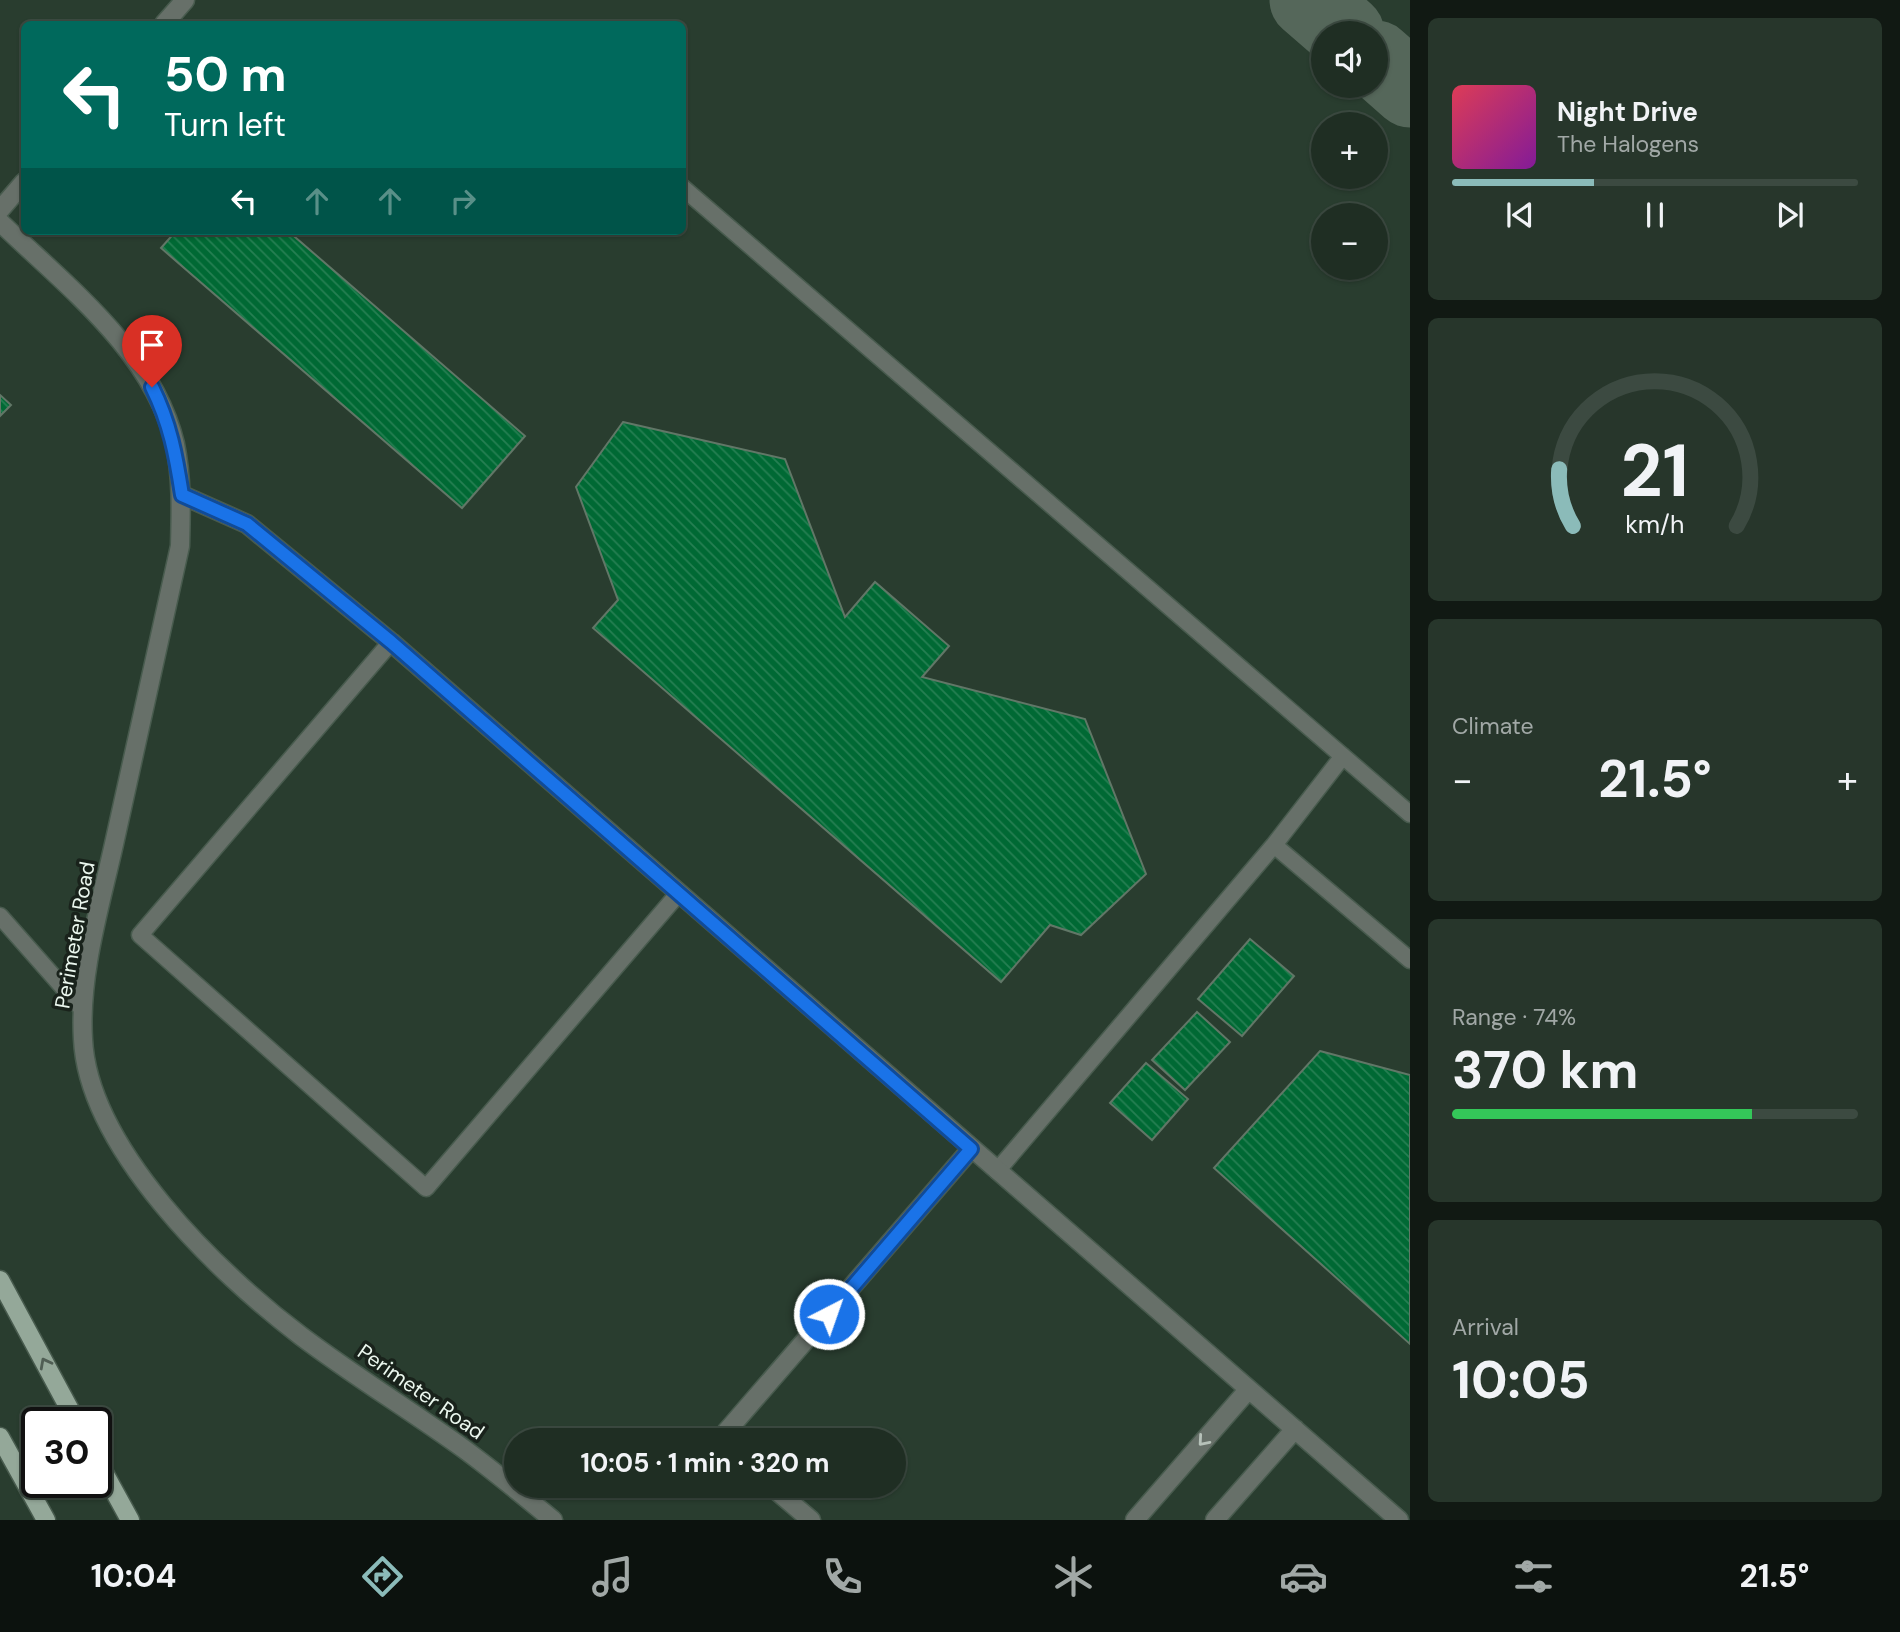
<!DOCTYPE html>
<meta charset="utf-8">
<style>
body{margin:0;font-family:"DM Sans",sans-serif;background:#27362b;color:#f1f3f6;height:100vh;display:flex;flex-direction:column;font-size:26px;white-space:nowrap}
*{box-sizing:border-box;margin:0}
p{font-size:23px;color:#a1a8a6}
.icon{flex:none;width:38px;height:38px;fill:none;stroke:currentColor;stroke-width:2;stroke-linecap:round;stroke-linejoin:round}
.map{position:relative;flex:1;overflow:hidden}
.panel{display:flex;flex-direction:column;gap:18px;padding:18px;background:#111913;width:490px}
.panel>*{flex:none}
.top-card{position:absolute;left:21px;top:21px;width:665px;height:214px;border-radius:10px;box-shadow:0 2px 5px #0004,0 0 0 2px #3c4a41;background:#00695c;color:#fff;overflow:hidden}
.buttons{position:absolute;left:1311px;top:21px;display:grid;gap:14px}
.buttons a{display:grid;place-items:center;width:77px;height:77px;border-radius:50%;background:#1f2e23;box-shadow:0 2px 5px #0004,0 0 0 2px #3c4a41;font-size:35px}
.speed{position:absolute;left:21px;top:1407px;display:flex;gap:14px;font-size:35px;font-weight:700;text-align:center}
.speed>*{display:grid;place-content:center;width:91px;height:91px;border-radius:50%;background:#1f2e23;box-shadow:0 2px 5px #0004,0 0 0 2px #3c4a41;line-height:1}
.speed .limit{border:4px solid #111;border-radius:10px;background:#fff;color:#111}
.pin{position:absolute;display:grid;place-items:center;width:60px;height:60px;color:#fff;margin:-72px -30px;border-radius:50% 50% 50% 0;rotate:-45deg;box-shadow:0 0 7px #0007}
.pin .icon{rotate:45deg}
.me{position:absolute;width:77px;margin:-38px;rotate:41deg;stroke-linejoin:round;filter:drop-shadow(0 0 5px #0008)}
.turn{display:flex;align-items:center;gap:24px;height:147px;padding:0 28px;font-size:32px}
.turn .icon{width:91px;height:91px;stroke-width:2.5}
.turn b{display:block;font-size:49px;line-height:60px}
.lanes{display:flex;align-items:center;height:66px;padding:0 28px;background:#0003;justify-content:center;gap:35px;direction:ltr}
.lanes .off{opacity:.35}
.big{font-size:52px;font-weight:700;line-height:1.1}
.panel .card{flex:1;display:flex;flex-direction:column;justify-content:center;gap:10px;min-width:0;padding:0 24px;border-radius:10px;background:#27362b}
.panel .dial{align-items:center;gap:0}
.dial svg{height:182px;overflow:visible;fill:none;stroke:#3c4a41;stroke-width:7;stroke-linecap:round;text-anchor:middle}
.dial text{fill:#f1f3f6;stroke:none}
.song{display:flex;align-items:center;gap:21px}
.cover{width:84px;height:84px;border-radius:10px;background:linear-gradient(135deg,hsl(350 70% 55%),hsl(290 70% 35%))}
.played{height:7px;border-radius:4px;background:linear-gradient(90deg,#8bbbb9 35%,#3c4a41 35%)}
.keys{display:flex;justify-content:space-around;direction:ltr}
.heat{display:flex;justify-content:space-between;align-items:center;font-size:38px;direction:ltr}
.charge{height:10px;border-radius:5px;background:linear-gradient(90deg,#34c759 74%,#3c4a41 0)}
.trip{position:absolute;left:504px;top:1428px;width:402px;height:70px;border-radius:35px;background:#1f2e23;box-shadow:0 2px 5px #0004,0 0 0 2px #3c4a41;font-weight:700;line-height:70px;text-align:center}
.dock{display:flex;height:112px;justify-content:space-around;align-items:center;background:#0c120e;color:#a1a8a6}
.dock .icon{width:49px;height:49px}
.dock .active{color:#8bbbb9}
.dock b{font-size:32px;color:#f1f3f6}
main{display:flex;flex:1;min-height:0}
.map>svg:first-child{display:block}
</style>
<main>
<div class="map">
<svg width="1410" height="1520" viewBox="0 0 1410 1520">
<defs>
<pattern id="building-back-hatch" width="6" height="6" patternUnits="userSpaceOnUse" patternTransform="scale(1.75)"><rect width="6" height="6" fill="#006934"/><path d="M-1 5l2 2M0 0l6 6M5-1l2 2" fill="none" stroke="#257f52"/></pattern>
</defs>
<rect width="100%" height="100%" fill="#293d2f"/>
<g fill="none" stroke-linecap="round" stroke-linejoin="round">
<!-- taxiway -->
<path stroke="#55675a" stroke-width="77" d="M1308,0l38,33
M1376,59l34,30"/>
</g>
<!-- building -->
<path fill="url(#building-back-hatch)" stroke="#617767" stroke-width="2" d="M176,231h112l237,205 -63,72 -301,-260z
M0,395l11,10 -11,11z
M623,422l162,37 60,158 30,-35 74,64 -27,31 163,42 61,155 -65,61 -31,-10 -49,57 -408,-354 25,-28 -42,-113z
M1250,939l44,37 -52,60 -44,-37z
M1197,1012l33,30 -45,48 -33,-30z
M1320,1051l90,24v269l-196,-176z
M1146,1063l42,36 -36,41 -42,-37z"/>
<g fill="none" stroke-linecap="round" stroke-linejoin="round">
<!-- lane casing -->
<g stroke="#485b4e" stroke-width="19">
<path id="lane" d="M682,187l728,627
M391,642l-251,293 286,253 252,-294
M1274,845l136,115
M0,916l83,94
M997,1171l277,-326 69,-89"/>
</g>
<!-- street casing -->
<g stroke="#485b4e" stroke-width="21">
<path id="street" d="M164,24l21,-24
M0,210l24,-28
M0,222c65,63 153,129 175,222 7,34 6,67 5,102 -22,99 -44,199 -66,298 -14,63 -35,130 -31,195 5,109 136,235 218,297 53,40 109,74 163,113 30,22 60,47 89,71
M182,495l65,29 144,118 1008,878
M731,1440l-5,-8 245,-283
M771,1486l40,34
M1135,1520l113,-130
M1215,1520l80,-91"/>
</g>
<!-- primary casing -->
<g stroke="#485b4e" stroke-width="21">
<path id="primary" d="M0,1280l77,143
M0,1437l46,83
M96,1458l34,62"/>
</g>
<!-- lane -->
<use href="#lane" stroke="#677069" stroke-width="16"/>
<!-- street -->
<use href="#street" stroke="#677069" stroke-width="18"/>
<!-- primary -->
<use href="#primary" stroke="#94a899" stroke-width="18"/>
</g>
<!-- one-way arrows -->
<defs><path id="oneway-chevron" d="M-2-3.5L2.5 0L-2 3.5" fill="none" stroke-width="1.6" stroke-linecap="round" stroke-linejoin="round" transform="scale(1.75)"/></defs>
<use stroke="#505e54" href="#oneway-chevron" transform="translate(45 1363) rotate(-118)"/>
<use stroke="#b6c1b9" href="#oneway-chevron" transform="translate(1203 1441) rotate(131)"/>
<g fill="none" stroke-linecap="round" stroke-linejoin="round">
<!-- route casing -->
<g stroke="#114b97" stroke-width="18">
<path id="route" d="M152,387c18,36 24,69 30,108l65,29 144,118 580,507 -142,165"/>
</g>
<!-- route -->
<use href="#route" stroke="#1a73e8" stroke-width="12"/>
</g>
<g text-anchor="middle" stroke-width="7" stroke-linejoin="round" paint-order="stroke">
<!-- street labels -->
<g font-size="21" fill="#ebf7ee" stroke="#19221b">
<text transform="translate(75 935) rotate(-80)" y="7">Perimeter Road</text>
<text transform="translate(421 1392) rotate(35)" y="7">Perimeter Road</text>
</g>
</g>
</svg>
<div class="buttons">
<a><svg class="icon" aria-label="sound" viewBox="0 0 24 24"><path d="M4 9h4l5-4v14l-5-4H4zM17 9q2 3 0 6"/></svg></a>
<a>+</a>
<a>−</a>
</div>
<div class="speed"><div class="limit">30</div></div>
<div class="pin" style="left:152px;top:387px;background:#d93025"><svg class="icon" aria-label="arrive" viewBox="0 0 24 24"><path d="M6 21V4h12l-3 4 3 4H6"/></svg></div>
<svg class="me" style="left:829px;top:1314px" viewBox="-20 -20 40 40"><circle r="17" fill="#1a73e8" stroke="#fff" stroke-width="3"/><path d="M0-11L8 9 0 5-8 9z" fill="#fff"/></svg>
<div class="trip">10:05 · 1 min · 320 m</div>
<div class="top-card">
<div class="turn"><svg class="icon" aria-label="left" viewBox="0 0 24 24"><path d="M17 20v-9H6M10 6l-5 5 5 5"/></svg><div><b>50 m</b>Turn left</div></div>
<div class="lanes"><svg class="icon" aria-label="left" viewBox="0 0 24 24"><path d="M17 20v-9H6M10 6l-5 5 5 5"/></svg><svg class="icon off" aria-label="ahead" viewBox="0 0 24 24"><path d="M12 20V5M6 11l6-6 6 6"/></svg><svg class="icon off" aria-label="ahead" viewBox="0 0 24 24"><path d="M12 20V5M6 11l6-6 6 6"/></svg><svg class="icon off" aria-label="right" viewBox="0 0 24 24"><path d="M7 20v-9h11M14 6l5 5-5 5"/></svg></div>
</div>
</div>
<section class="panel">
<div class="card">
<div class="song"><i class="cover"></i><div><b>Night Drive</b><p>The Halogens</p></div></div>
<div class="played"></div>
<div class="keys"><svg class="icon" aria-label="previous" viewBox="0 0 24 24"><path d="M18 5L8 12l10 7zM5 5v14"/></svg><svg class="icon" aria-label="pause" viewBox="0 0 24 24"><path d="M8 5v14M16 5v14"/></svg><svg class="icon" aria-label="next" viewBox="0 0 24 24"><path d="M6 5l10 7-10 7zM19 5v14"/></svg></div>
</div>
<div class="card dial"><svg viewBox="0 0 100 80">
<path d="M14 69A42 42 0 1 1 86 69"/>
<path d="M14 69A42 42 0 0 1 8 44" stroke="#8bbbb9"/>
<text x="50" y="56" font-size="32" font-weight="700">21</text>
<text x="50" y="72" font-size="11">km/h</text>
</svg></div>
<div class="card"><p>Climate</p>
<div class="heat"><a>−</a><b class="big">21.5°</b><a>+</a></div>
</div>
<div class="card"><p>Range · 74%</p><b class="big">370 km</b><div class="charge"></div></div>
<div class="card"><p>Arrival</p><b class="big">10:05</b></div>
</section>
</main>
<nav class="dock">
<b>10:04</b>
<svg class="icon active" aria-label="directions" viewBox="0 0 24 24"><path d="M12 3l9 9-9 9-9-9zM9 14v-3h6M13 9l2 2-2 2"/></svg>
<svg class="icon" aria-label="music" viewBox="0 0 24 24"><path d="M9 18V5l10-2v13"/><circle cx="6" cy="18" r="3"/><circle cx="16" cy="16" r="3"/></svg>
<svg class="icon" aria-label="phone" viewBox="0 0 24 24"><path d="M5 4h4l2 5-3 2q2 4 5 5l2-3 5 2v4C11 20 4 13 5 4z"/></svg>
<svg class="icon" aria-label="climate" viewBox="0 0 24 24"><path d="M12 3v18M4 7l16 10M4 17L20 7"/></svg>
<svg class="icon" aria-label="car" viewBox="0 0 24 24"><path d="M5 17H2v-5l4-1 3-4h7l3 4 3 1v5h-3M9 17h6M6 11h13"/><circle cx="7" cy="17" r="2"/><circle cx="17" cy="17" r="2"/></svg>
<svg class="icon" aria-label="filters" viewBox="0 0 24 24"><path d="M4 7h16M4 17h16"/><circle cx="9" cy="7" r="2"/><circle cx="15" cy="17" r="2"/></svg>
<b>21.5°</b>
</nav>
